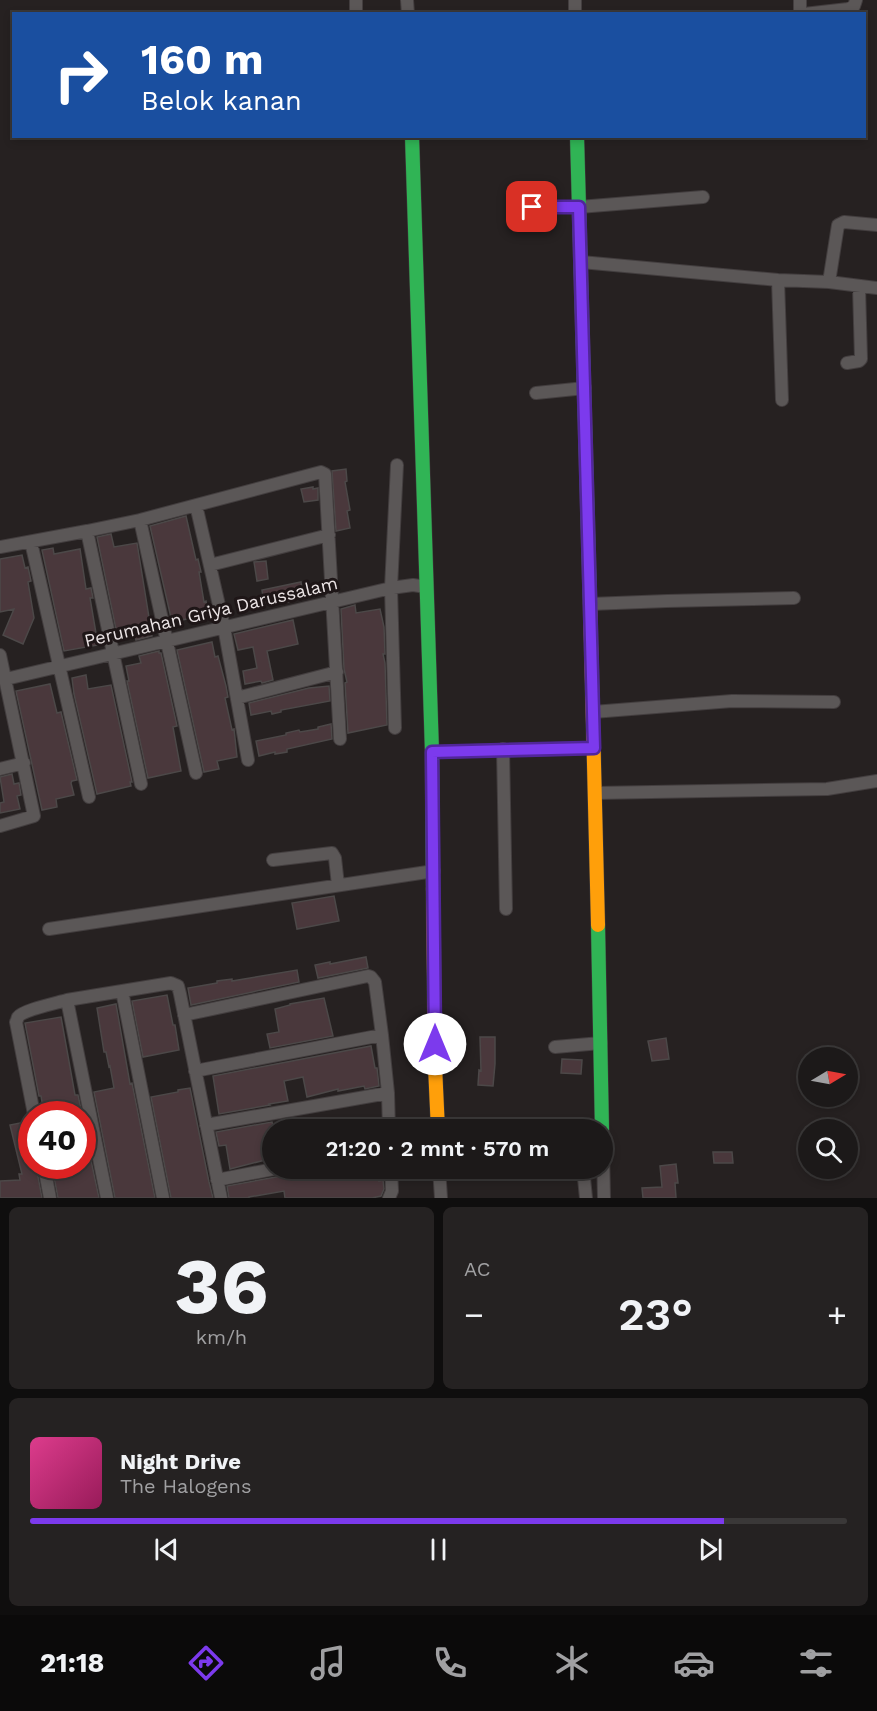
<!DOCTYPE html>
<html lang="id">
<meta charset="utf-8">
<style>
body{margin:0;font-family:"Work Sans",sans-serif;background:#252222;color:#f1f3f6;height:100vh;display:flex;flex-direction:column;font-size:22px;white-space:nowrap}
*{box-sizing:border-box;margin:0}
p{font-size:20px;color:#a0a0a2}
.icon{flex:none;width:33px;height:33px;fill:none;stroke:currentColor;stroke-width:2;stroke-linecap:round;stroke-linejoin:round}
.map{position:relative;height:1198px;overflow:hidden}
.side{display:flex;flex-direction:column;gap:9px;padding:9px;background:#0f0e0e;flex:1}
.side>*{flex:none}
.guide{position:absolute;left:12px;top:12px;width:854px;height:126px;border-radius:0px;box-shadow:0 3px 9px #0003,0 0 0 2px #3a3838;background:#1a4fa0;color:#fff;overflow:hidden}
.needle{width:39px;rotate:80deg}
.fabs{position:absolute;left:798px;top:1047px;display:grid;gap:12px}
.fabs a{display:grid;place-items:center;width:60px;height:60px;border-radius:50%;background:#1c1919;box-shadow:0 3px 9px #0003,0 0 0 2px #3a3838;font-size:30px}
.speed{position:absolute;left:18px;top:1101px;display:flex;gap:12px;font-size:30px;font-weight:700;text-align:center}
.speed>*{display:grid;place-content:center;width:78px;height:78px;border-radius:50%;background:#1c1919;box-shadow:0 3px 9px #0003,0 0 0 2px #3a3838;line-height:1}
.speed .limit{border:9px solid #d22;background:#fff;color:#111}
.pin{position:absolute;display:grid;place-items:center;width:51px;height:51px;color:#fff;margin:-26px;border-radius:12px;box-shadow:0 3px 9px #0006}
.me{position:absolute;width:66px;margin:-33px;rotate:0deg;stroke-linejoin:round;filter:drop-shadow(0 0 4px #0008)}
.turn{display:flex;align-items:center;gap:21px;height:126px;padding:0 30px;font-size:27px}
.turn .icon{width:78px;height:78px;stroke-width:2.5}
.turn b{display:block;font-size:42px;line-height:51px}
.big{font-size:45px;font-weight:600;line-height:1.1}
.side .card{flex:1;display:flex;flex-direction:column;justify-content:center;gap:9px;min-width:0;padding:0 21px;border-radius:9px;background:#252222}
.side .dial{align-items:center;gap:0}
.dial b{font-size:78px;line-height:1}
.song{display:flex;align-items:center;gap:18px}
.cover{width:72px;height:72px;border-radius:9px;background:linear-gradient(135deg,hsl(330 70% 55%),hsl(330 70% 35%))}
.played{height:6px;border-radius:3px;background:linear-gradient(90deg,#7c3aed 85%,#3a3838 85%)}
.keys{display:flex;justify-content:space-around;direction:ltr}
.heat{display:flex;justify-content:space-between;align-items:center;font-size:33px;direction:ltr}
.side .tiles{flex:1;display:grid;gap:9px;grid-template-columns:1fr 1fr}
.card:last-child{grid-column:span 2}
.trip{position:absolute;left:262px;top:1119px;width:351px;height:60px;border-radius:30px;background:#1c1919;box-shadow:0 3px 9px #0003,0 0 0 2px #3a3838;font-weight:600;line-height:60px;text-align:center}
.tabs{display:flex;height:96px;justify-content:space-around;align-items:center;background:#0b0a0a;color:#a0a0a2}
.tabs .icon{width:42px;height:42px}
.tabs .current{color:#7c3aed}
.tabs b{font-size:27px;color:#f1f3f6}
.map>svg:first-child{display:block}
</style>
<div class="map">
<svg width="877" height="1198" viewBox="0 0 877 1198">
<rect width="100%" height="100%" fill="#262121"/>
<!-- building -->
<path fill="#4a383c" stroke="#4c4848" stroke-width="1.5" d="M346,469l1,12 -2,1 5,28 -3,1 3,17 -14,3 -4,-60z
M313,487v2l5,-1v12l-14,2 -3,-13z
M186,516l10,44 2,-1 3,13h-2l5,30 2,-1 3,15 -17,4v-2l-20,4 -22,-96z
M111,534l3,13 23,-4 15,93 -16,4 -1,-4 -17,3 -21,-102z
M53,548l1,6 26,-5 6,40 5,-1 2,10h-3l8,47 -34,6 -22,-101z
M22,555l3,13 3,-1 3,14 -3,1 6,36 -11,26 -20,-9 11,-26 -14,3v-53z
M266,561l2,18 -11,2 -3,-19z
M301,582l2,14 -15,3 1,3 -25,1 -2,-13z
M355,605l1,8 24,-4 4,18 1,27h-2l2,9 2,62 -39,8 -3,-50 2,-1 -3,-13 -3,-60z
M293,620l5,24 -31,7 6,29 -11,3 -1,-2 -16,3 -2,-13 14,-3 -4,-21 -15,3 -4,-16z
M212,642l3,15 3,-1 8,30 2,11 -3,1 7,32 2,-1 3,28 -20,4 2,8 -15,3 -27,-122z
M159,651v2h2l16,73 -4,1 8,44 -33,7 -21,-97h2l-3,-15 15,-3 -2,-7z
M86,675l2,14 23,-4 21,97h-2l1,4 -34,8 -23,-100 -2,-16z
M50,684l7,29 4,-1 16,68 -5,1 -1,2 3,12 -18,4 1,8 -15,3 -26,-119z
M329,686l1,15 -49,9v2l-9,2 -1,-3 -20,4 -2,-12 60,-15z
M331,724l1,15 -45,10v3l-12,2v-2l-16,4 -3,-15 30,-6v-2l13,-3 1,2 18,-3v-2z
M12,774l2,10 5,-1 2,12 -4,1 3,13 -20,4v-10l4,-1 -4,-25z
M334,896l5,25 -42,8 -5,-26z
M366,957l2,11 -50,10 -3,-13 15,-3v2z
M297,970l2,12 -108,23 -3,-17 29,-5v-2l15,-2v2z
M167,995l6,30h2l4,25 -36,7 -11,-56z
M324,998l9,38 -63,12 -3,-14 12,-2 -4,-23 15,-4v-1z
M116,1004l14,80 2,-1 23,115h-40l-21,-106 20,-4 -4,-22 -1,1 -3,-15h-2l-7,-44z
M61,1017l14,78h3l4,19h-27v-2l-11,2 -3,-18h-2l-14,-73z
M480,1037h15v27l-2,22 -15,-1 1,-15 2,1z
M666,1038l3,21 -17,2 -4,-20z
M371,1046l4,22h2l2,18 -14,3 -1,-3 -26,5v-2l-31,8 -4,-20 -19,4 4,20 -19,3 1,1 -51,9 -6,-38z
M562,1059l20,1 -1,14 -20,-1z
M190,1088l19,94 4,16h-42l-20,-101 27,-5v-2z
M82,1118l17,80h-41l-6,-32h30z
M30,1121l2,1v44h4l6,32h-42v-17l20,-1 -1,-6h3l-12,-49z
M272,1122l2,8h-4l3,28 -43,11 -4,-24 -7,1 -3,-14z
M713,1152h19l1,11h-19z
M676,1164l2,19h-3l1,15h-33l-1,-10 20,-1 -2,-21z
M326,1168h50l3,13 4,-1 1,9 -3,7 -9,2h-87l-1,-7 -35,6v1h-20l-2,-12z
M467,1168h33v10l-33,-2z"/>
<g fill="none" stroke-linecap="round" stroke-linejoin="round">
<!-- lane casing -->
<g stroke="#433e3f" stroke-width="8">
<path id="lane" d="M526,207h50"/>
</g>
<!-- street casing -->
<g stroke="#433e3f" stroke-width="14">
<path id="street" d="M356,0v14
M407,0l1,14
M800,0v14
M575,14v-14
M804,14l44,-5 6,-3 2,-6
M579,207l124,-10
M581,262l197,18 51,2 48,6
M778,280l4,120
M829,282l9,-57 6,-3 33,3
M847,363l12,-2 2,-2 -2,-72
M536,393l49,-5
M196,505l28,122 24,133
M140,520l181,-48 4,2 15,265
M87,531l53,-11 56,253
M31,542l58,255
M0,547l87,-16 54,253
M210,565l119,-30
M590,604l77,-3 127,-3
M0,655l34,161 -34,10
M6,679l385,-91 22,-3 13,2
M237,698l100,-26
M593,712l139,-11 102,1
M395,728l-4,-140 6,-123
M503,749l3,160
M432,752l162,-4
M0,769l24,-6
M595,793l232,-4 50,-8
M273,860l59,-7 3,5 3,27
M49,929l385,-58
M122,991l41,207
M184,1015l184,-39 3,1 4,5 7,53
M555,1047l46,-4
M195,1071l187,-36 6,58 -182,32
M388,1093l1,37
M34,1114l-18,-92c1,-1 1,-3 2,-5 5,-7 39,-14 49,-17
M603,1153l1,45
M44,1166l6,32
M439,1168l2,30
M583,1168l3,30
M217,1180l62,-12
M107,1198l-40,-198 104,-17 7,3 2,8 41,204
M389,1198l3,-7 -1,-23"/>
</g>
<!-- fast casing -->
<g stroke="#433e3f" stroke-width="15">
<path id="fast" d="M412,136l20,616 1,137
M577,136l13,467
M598,925l4,205"/>
</g>
<!-- slow casing -->
<g stroke="#433e3f" stroke-width="15">
<path id="slow" d="M590,603l8,322
M433,889l2,177 3,64"/>
</g>
<!-- lane -->
<use href="#lane" stroke="#5b5757" stroke-width="6"/>
<!-- street -->
<use href="#street" stroke="#5b5757" stroke-width="12"/>
<!-- fast -->
<use href="#fast" stroke="#30b455" stroke-width="14"/>
<!-- slow -->
<use href="#slow" stroke="#ff9f0a" stroke-width="14"/>
</g>
<g fill="none" stroke-linecap="round" stroke-linejoin="round">
<!-- route casing -->
<g stroke="#51269a" stroke-width="15">
<path id="route" d="M435,1044l-3,-292 162,-4 -15,-541h-47"/>
</g>
<!-- route -->
<use href="#route" stroke="#7c3aed" stroke-width="10"/>
</g>
<g text-anchor="middle" stroke-width="6" stroke-linejoin="round" paint-order="stroke">
<!-- street labels -->
<g font-size="18" fill="#ebe4e5" stroke="#1e1617">
<text transform="translate(211 612) rotate(-13)" y="6">Perumahan Griya Darussalam</text>
</g>
</g>
</svg>
<div class="fabs">
<a><svg class="needle" viewBox="-14 -14 28 28"><path d="M0-13l5 13h-10z" fill="#e53935"/><path d="M0 13l5-13h-10z" fill="#a0a0a2"/></svg></a>
<a><svg class="icon" aria-label="search" viewBox="0 0 24 24"><circle cx="10" cy="10" r="6"/><path d="M15 15l6 6"/></svg></a>
</div>
<div class="speed"><div class="limit">40</div></div>
<div class="pin" style="left:532px;top:207px;background:#d93025"><svg class="icon" aria-label="arrive" viewBox="0 0 24 24"><path d="M6 21V4h12l-3 4 3 4H6"/></svg></div>
<svg class="me" style="left:435px;top:1044px" viewBox="-20 -20 40 40"><circle r="19" fill="#fff"/><path d="M0-13L10 11 0 6-10 11z" fill="#7c3aed"/></svg>
<div class="trip">21:20 · 2 mnt · 570 m</div>
<div class="guide">
<div class="turn"><svg class="icon" aria-label="right" viewBox="0 0 24 24"><path d="M7 20v-9h11M14 6l5 5-5 5"/></svg><div><b>160 m</b>Belok kanan</div></div>
</div>
</div>
<section class="side">
<div class="tiles">
<div class="card dial"><b>36</b><p>km/h</p></div>
<div class="card"><p>AC</p>
<div class="heat"><a>−</a><b class="big">23°</b><a>+</a></div>
</div>
<div class="card">
<div class="song"><i class="cover"></i><div><b>Night Drive</b><p>The Halogens</p></div></div>
<div class="played"></div>
<div class="keys"><svg class="icon" aria-label="previous" viewBox="0 0 24 24"><path d="M18 5L8 12l10 7zM5 5v14"/></svg><svg class="icon" aria-label="pause" viewBox="0 0 24 24"><path d="M8 5v14M16 5v14"/></svg><svg class="icon" aria-label="next" viewBox="0 0 24 24"><path d="M6 5l10 7-10 7zM19 5v14"/></svg></div>
</div>
</div>
</section>
<nav class="tabs">
<b>21:18</b>
<svg class="icon current" aria-label="directions" viewBox="0 0 24 24"><path d="M12 3l9 9-9 9-9-9zM9 14v-3h6M13 9l2 2-2 2"/></svg>
<svg class="icon" aria-label="music" viewBox="0 0 24 24"><path d="M9 18V5l10-2v13"/><circle cx="6" cy="18" r="3"/><circle cx="16" cy="16" r="3"/></svg>
<svg class="icon" aria-label="phone" viewBox="0 0 24 24"><path d="M5 4h4l2 5-3 2q2 4 5 5l2-3 5 2v4C11 20 4 13 5 4z"/></svg>
<svg class="icon" aria-label="climate" viewBox="0 0 24 24"><path d="M12 3v18M4 7l16 10M4 17L20 7"/></svg>
<svg class="icon" aria-label="car" viewBox="0 0 24 24"><path d="M5 17H2v-5l4-1 3-4h7l3 4 3 1v5h-3M9 17h6M6 11h13"/><circle cx="7" cy="17" r="2"/><circle cx="17" cy="17" r="2"/></svg>
<svg class="icon" aria-label="filters" viewBox="0 0 24 24"><path d="M4 7h16M4 17h16"/><circle cx="9" cy="7" r="2"/><circle cx="15" cy="17" r="2"/></svg>
</nav>
